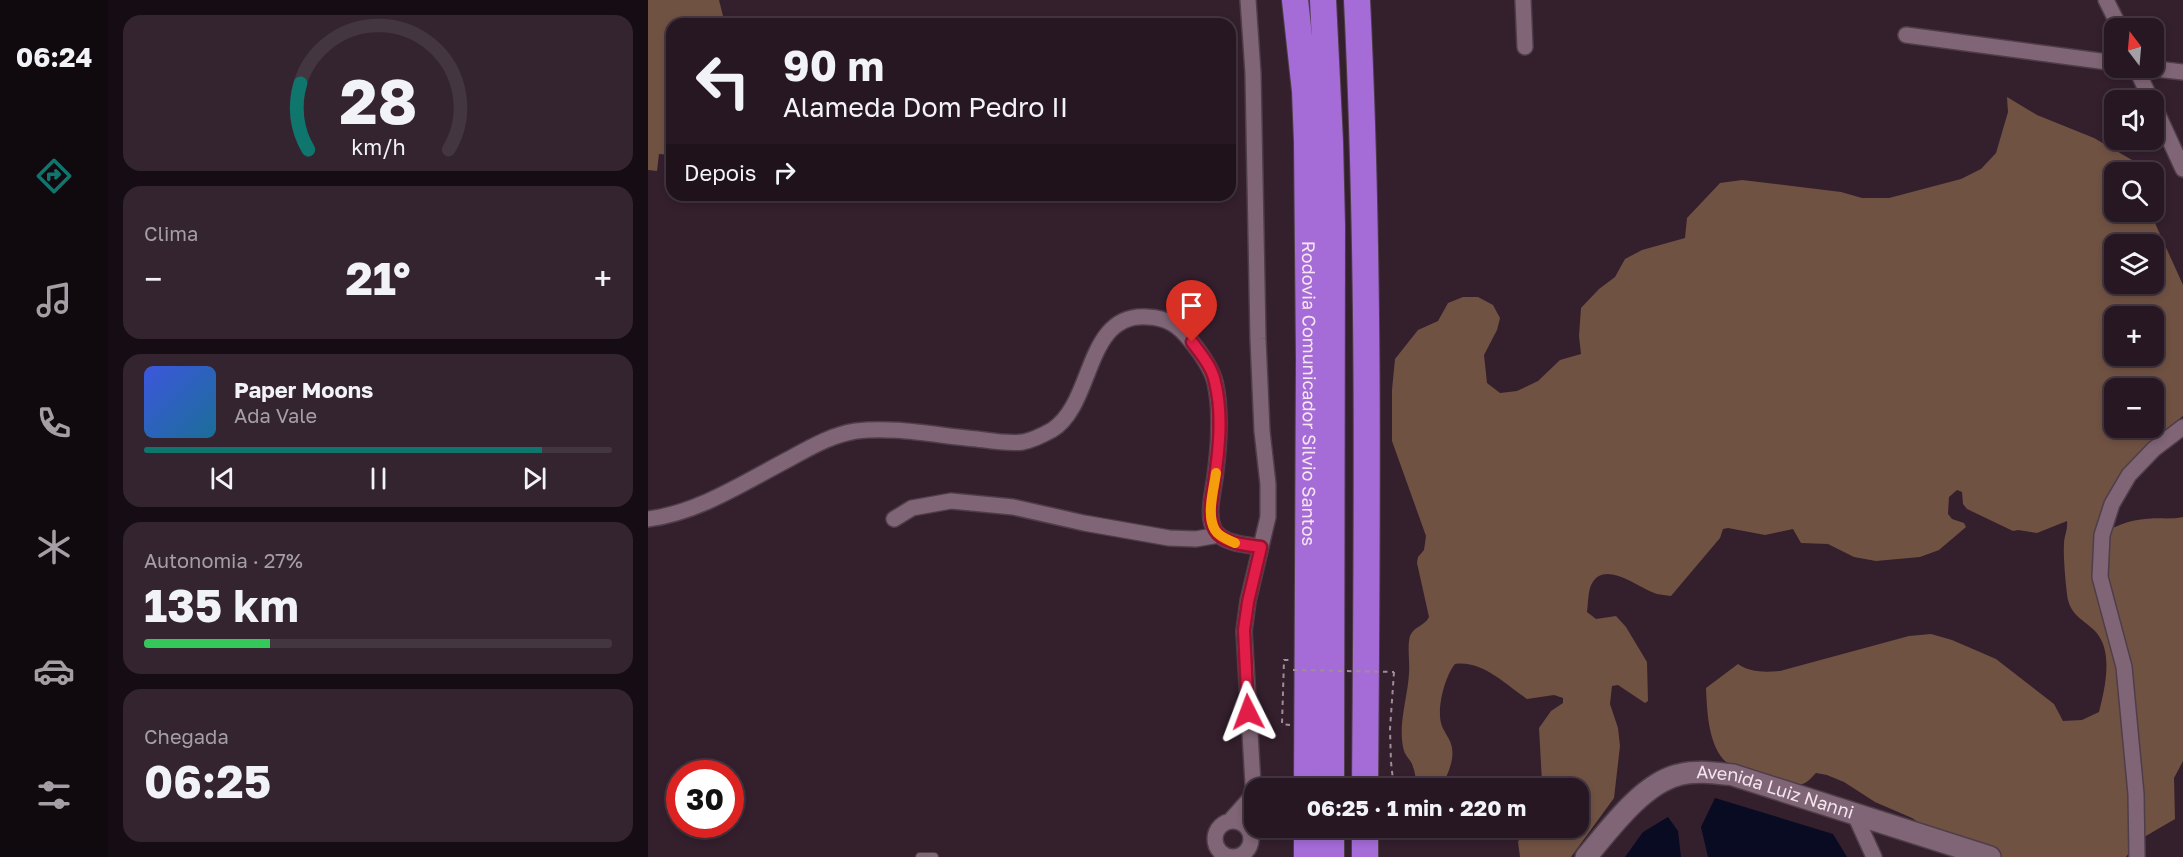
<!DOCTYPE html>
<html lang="pt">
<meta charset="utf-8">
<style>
body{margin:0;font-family:"Golos Text",sans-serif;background:#33242f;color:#f1f3f6;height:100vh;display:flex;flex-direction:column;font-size:22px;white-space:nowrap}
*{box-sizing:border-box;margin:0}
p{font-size:20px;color:#a49fa5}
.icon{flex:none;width:33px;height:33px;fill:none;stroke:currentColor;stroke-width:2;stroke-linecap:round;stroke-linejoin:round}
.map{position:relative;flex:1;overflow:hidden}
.side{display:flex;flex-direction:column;gap:15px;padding:15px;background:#150d13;width:540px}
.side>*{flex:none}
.top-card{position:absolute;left:18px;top:18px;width:570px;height:183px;border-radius:18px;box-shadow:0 3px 9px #0003,0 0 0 2px #433640;background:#271722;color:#f1f3f6;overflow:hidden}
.needle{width:39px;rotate:344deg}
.fabs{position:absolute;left:1456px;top:18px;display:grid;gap:12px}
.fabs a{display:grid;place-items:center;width:60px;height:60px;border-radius:12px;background:#271722;box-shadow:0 3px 9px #0003,0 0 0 2px #433640;font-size:30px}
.speed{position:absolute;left:18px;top:760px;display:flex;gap:12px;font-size:30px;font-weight:700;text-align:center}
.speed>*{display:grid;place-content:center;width:78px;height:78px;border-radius:50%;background:#271722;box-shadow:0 3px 9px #0003,0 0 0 2px #433640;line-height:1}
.speed .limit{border:9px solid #d22;background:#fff;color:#111}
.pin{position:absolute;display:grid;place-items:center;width:51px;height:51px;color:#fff;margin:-62px -26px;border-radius:50% 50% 50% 0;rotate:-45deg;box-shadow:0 0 6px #0007}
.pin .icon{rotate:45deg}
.me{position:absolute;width:66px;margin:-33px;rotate:357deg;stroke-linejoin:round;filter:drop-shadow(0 0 4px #0008)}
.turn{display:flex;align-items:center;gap:21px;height:126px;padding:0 18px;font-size:27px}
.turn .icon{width:78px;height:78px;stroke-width:2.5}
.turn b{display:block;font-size:42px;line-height:51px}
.then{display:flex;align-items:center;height:57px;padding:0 18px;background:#0003;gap:12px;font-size:22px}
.big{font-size:45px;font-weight:700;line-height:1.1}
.side .widget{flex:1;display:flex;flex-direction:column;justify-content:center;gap:9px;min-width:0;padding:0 21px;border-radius:18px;background:#33242f}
.side .dial{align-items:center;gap:0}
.dial svg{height:156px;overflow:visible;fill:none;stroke:#433640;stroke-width:7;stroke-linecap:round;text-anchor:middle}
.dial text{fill:#f1f3f6;stroke:none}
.song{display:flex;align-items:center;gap:18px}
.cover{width:72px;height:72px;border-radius:9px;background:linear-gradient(135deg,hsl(230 70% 55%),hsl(200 70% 35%))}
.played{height:6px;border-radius:3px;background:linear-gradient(90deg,#0f766e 85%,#433640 85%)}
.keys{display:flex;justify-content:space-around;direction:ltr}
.heat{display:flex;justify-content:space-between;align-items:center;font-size:33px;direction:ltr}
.charge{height:9px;border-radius:4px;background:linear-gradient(90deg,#34c759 27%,#433640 0)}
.trip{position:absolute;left:596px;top:778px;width:345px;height:60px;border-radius:18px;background:#271722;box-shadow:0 3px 9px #0003,0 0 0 2px #433640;font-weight:700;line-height:60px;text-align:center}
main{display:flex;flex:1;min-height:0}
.tabs{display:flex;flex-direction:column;width:108px;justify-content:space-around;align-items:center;background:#10090e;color:#a49fa5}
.tabs .icon{width:42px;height:42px}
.tabs .current{color:#0f766e}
.tabs b{font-size:27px;color:#f1f3f6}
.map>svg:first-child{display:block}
</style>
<main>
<nav class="tabs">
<b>06:24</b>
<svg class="icon current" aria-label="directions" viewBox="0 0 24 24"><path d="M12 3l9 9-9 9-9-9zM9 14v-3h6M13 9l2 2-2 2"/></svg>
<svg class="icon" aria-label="music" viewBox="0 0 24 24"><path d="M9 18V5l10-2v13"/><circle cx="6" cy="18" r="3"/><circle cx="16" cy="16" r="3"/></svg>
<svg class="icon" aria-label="phone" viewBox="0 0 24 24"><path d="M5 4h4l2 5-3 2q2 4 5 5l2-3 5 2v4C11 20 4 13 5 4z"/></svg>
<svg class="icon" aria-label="climate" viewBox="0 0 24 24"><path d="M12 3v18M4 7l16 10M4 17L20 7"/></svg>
<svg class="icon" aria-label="car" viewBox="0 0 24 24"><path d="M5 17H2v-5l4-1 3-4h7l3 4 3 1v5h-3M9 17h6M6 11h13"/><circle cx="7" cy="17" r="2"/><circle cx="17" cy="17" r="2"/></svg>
<svg class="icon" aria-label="filters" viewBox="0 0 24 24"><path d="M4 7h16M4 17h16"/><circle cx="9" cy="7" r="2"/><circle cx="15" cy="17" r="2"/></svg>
</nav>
<section class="side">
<div class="widget dial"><svg viewBox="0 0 100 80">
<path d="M14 69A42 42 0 1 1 86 69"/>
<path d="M14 69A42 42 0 0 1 10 35" stroke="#0f766e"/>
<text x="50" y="56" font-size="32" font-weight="700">28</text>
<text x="50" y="72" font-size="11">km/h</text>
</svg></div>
<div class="widget"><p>Clima</p>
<div class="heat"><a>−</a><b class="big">21°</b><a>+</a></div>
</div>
<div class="widget">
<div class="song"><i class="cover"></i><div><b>Paper Moons</b><p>Ada Vale</p></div></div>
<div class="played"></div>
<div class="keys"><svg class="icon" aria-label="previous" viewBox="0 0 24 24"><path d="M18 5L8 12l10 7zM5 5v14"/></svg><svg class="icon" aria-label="pause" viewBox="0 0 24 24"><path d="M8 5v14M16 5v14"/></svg><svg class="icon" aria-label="next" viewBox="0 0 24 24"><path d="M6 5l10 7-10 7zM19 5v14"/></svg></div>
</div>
<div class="widget"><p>Autonomia · 27%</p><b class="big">135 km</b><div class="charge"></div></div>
<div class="widget"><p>Chegada</p><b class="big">06:25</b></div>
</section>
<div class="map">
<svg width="1535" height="857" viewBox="0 0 1535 857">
<rect width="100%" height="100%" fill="#341f2d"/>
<!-- forest -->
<path fill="#705243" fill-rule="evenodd" d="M0,0h71l6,24h-53v131l-13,-1 -2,17 -9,-1z
M1359,97l30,18 57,23 45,26 -1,8h-23v40h35l33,73v131c-35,25 -62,81 -83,118 14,-7 29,-14 45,-15 14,-2 23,1 38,-2v244l-9,17 1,41 -36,21 -13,17h-156l-58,-39 -37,-16 -31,-20 -17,-7 -11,-2c-4,4 -9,10 -14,11 -14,4 -70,-15 -79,-25 -15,-18 -16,-49 -17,-71l32,-24c12,9 28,8 42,7l129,-35 22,-2 21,6 44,19 58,45 9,17 19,-1 17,-8c6,-24 15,-61 -4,-81 -11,-11 -23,-15 -27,-31 -2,-11 -5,-45 -4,-56 0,-8 4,-14 3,-23l-30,12 -19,-3 -5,1 -46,-22 -4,-5 -1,-12 -5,-2 -8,7 -1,17 4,5 12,4 2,4 -27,23 -19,7 -44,4 -22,-4 -26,-13 -27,-1 -8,-14 -28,6 -37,-7 -5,1 -3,9 -49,58c-5,-1 -10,-1 -14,-2 -19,-6 -56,-38 -67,-6 -2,7 -2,16 -3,24l9,7 20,-3 10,11 21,35 1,39 -3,2 -27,-18 -6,1 -2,18 8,24 2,18 -6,52 -43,59h-51l-2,-15 6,-14h54v-39h-39l3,-7 -3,-54 12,-17 12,-8v-5l-9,-3 -27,4c-22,-15 -45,-39 -72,-35 -10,12 -18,43 -14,59 2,8 8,14 10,21 5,14 -4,34 -12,45h-21c-3,-8 -2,-15 -5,-22 -1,-6 -7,-10 -9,-16 -7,-25 4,-54 5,-78 1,-12 -2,-26 1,-37 4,-10 15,-10 19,-19l-12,-54 1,-6 6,-7 2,-14 -34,-95v-51l3,-31 23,-29 20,-9 10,-18 15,-6h15l15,8 7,13 -3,12 -13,25 3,28 13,10 17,-2 21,-10 22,-21 21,-6 -2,-18 2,-28 18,-19 16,-12 10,-18 17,-9 43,-12 2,-20 33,-35 22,-3 99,12 21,6h27l72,-19 20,-10 15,-16 12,-41zM1467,244h39v40h-39zM1467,316h39v40h-39zM1467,388h39v40h-39z"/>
<!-- water -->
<path fill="#080b22" d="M1067,798l118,36 14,23h-139l-7,-30z
M1020,817l10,14 3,26h-56l18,-25z"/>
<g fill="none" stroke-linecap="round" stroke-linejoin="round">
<!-- lane casing -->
<g stroke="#4f3d49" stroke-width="10">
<path id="lane" d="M272,857h14"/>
</g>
<!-- street casing -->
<g stroke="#4f3d49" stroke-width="18">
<path id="street" d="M600,0l5,73 5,266 4,92 6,53v33l-20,84 -4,30 10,170
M875,0l2,47
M1458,0l14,28
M1258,35l209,28
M1488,68l15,32
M1500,68l35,4
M1506,106l29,63
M0,519c50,-6 97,-37 141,-60 22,-12 42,-24 67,-28 38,-5 83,5 121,8 15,2 31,5 46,3 10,-2 20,-7 29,-12 43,-27 32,-118 96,-113 19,1 30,8 42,23 10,12 21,27 25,42 7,30 4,65 0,95 -2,16 -9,40 0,54 9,13 32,14 46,16
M246,519l18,-11 39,-7 62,6 71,16 85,15 27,1 23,-4
M1206,813l20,44
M582,821l23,-26
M567 839a18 18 0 1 1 36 0a18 18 0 1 1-36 0Z
M1489,857l-1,-63 -12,-127 -24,-90 2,-42 10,-31 17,-29 25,-26 29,-22"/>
</g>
<!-- secondary casing -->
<g stroke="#4f3d49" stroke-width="24">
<g id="secondary">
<path id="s1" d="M938,857c23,-27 56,-73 92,-82 18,-5 37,-2 55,0l257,82"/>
</g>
</g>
<!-- highway casing -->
<g stroke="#4f3d49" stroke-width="28">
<g id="highway">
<path id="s2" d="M647,0l10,91 2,51 2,216 -2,431"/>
<path d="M675,0l7,142 2,84 -1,563"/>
<path d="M709,0c13,263 10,526 8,789"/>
<path d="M683,828v29"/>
<path d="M659,857v-29"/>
<path d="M717,857v-29"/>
</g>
</g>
<!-- path -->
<path stroke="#9e8c98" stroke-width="2" stroke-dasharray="4.5 4.5" stroke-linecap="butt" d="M746,672l-4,57 1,33 3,27
M642,725l-8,-1 2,-64h6"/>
<!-- lane -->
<use href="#lane" stroke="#7f6576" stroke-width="8"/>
<!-- street -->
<use href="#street" stroke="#7f6576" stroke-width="15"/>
<!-- secondary -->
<use href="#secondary" stroke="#7f6576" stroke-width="21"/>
<!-- highway -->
<use href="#highway" stroke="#a56cd8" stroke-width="26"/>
<!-- path-bridge -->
<path stroke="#9e8c98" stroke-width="2" stroke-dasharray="4.5 4.5" stroke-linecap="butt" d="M645,670l101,2"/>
</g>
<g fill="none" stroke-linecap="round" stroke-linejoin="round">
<!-- route casing -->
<g stroke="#92132f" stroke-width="15">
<path id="route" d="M544,342c9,12 20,25 23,40 8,32 4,69 -1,102 -2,13 -7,33 1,46 8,14 32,15 46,17l-13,55 -4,28 4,82"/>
</g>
<!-- route -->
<use href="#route" stroke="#e11d48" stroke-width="10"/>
<!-- slow -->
<path stroke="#f59e0b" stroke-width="10" d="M568,473c-2,16 -10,42 -1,57 4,7 14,10 20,13"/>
</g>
<g text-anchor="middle" stroke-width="6" stroke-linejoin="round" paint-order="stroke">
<!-- street labels -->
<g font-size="18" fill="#f5e5ef" stroke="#341f2d">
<text dy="6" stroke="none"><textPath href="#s2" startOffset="394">Rodovia Comunicador Silvio Santos</textPath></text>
<text dy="6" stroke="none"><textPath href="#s1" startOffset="225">Avenida Luiz Nanni</textPath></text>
</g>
</g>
</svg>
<div class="fabs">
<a><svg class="needle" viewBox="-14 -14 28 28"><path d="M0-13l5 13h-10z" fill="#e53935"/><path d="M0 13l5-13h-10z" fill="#a49fa5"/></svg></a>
<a><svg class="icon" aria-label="sound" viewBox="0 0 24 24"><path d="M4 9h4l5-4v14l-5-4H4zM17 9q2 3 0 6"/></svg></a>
<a><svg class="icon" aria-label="search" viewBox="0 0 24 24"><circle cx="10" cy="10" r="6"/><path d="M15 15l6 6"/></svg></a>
<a><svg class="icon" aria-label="layers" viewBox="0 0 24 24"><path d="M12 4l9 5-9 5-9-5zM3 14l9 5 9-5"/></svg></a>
<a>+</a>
<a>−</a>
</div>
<div class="speed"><div class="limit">30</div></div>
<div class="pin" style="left:544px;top:342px;background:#d93025"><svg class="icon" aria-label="arrive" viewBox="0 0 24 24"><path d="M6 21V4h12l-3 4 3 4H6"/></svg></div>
<svg class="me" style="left:600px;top:712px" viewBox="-20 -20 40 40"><path d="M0-17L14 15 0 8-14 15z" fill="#e11d48" stroke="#fff" stroke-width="4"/></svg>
<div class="trip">06:25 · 1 min · 220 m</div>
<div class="top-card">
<div class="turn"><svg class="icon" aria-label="left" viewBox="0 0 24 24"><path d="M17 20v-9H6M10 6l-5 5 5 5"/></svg><div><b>90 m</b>Alameda Dom Pedro II</div></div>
<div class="then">Depois<svg class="icon" aria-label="right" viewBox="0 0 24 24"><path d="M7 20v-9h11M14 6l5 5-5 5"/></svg></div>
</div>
</div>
</main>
